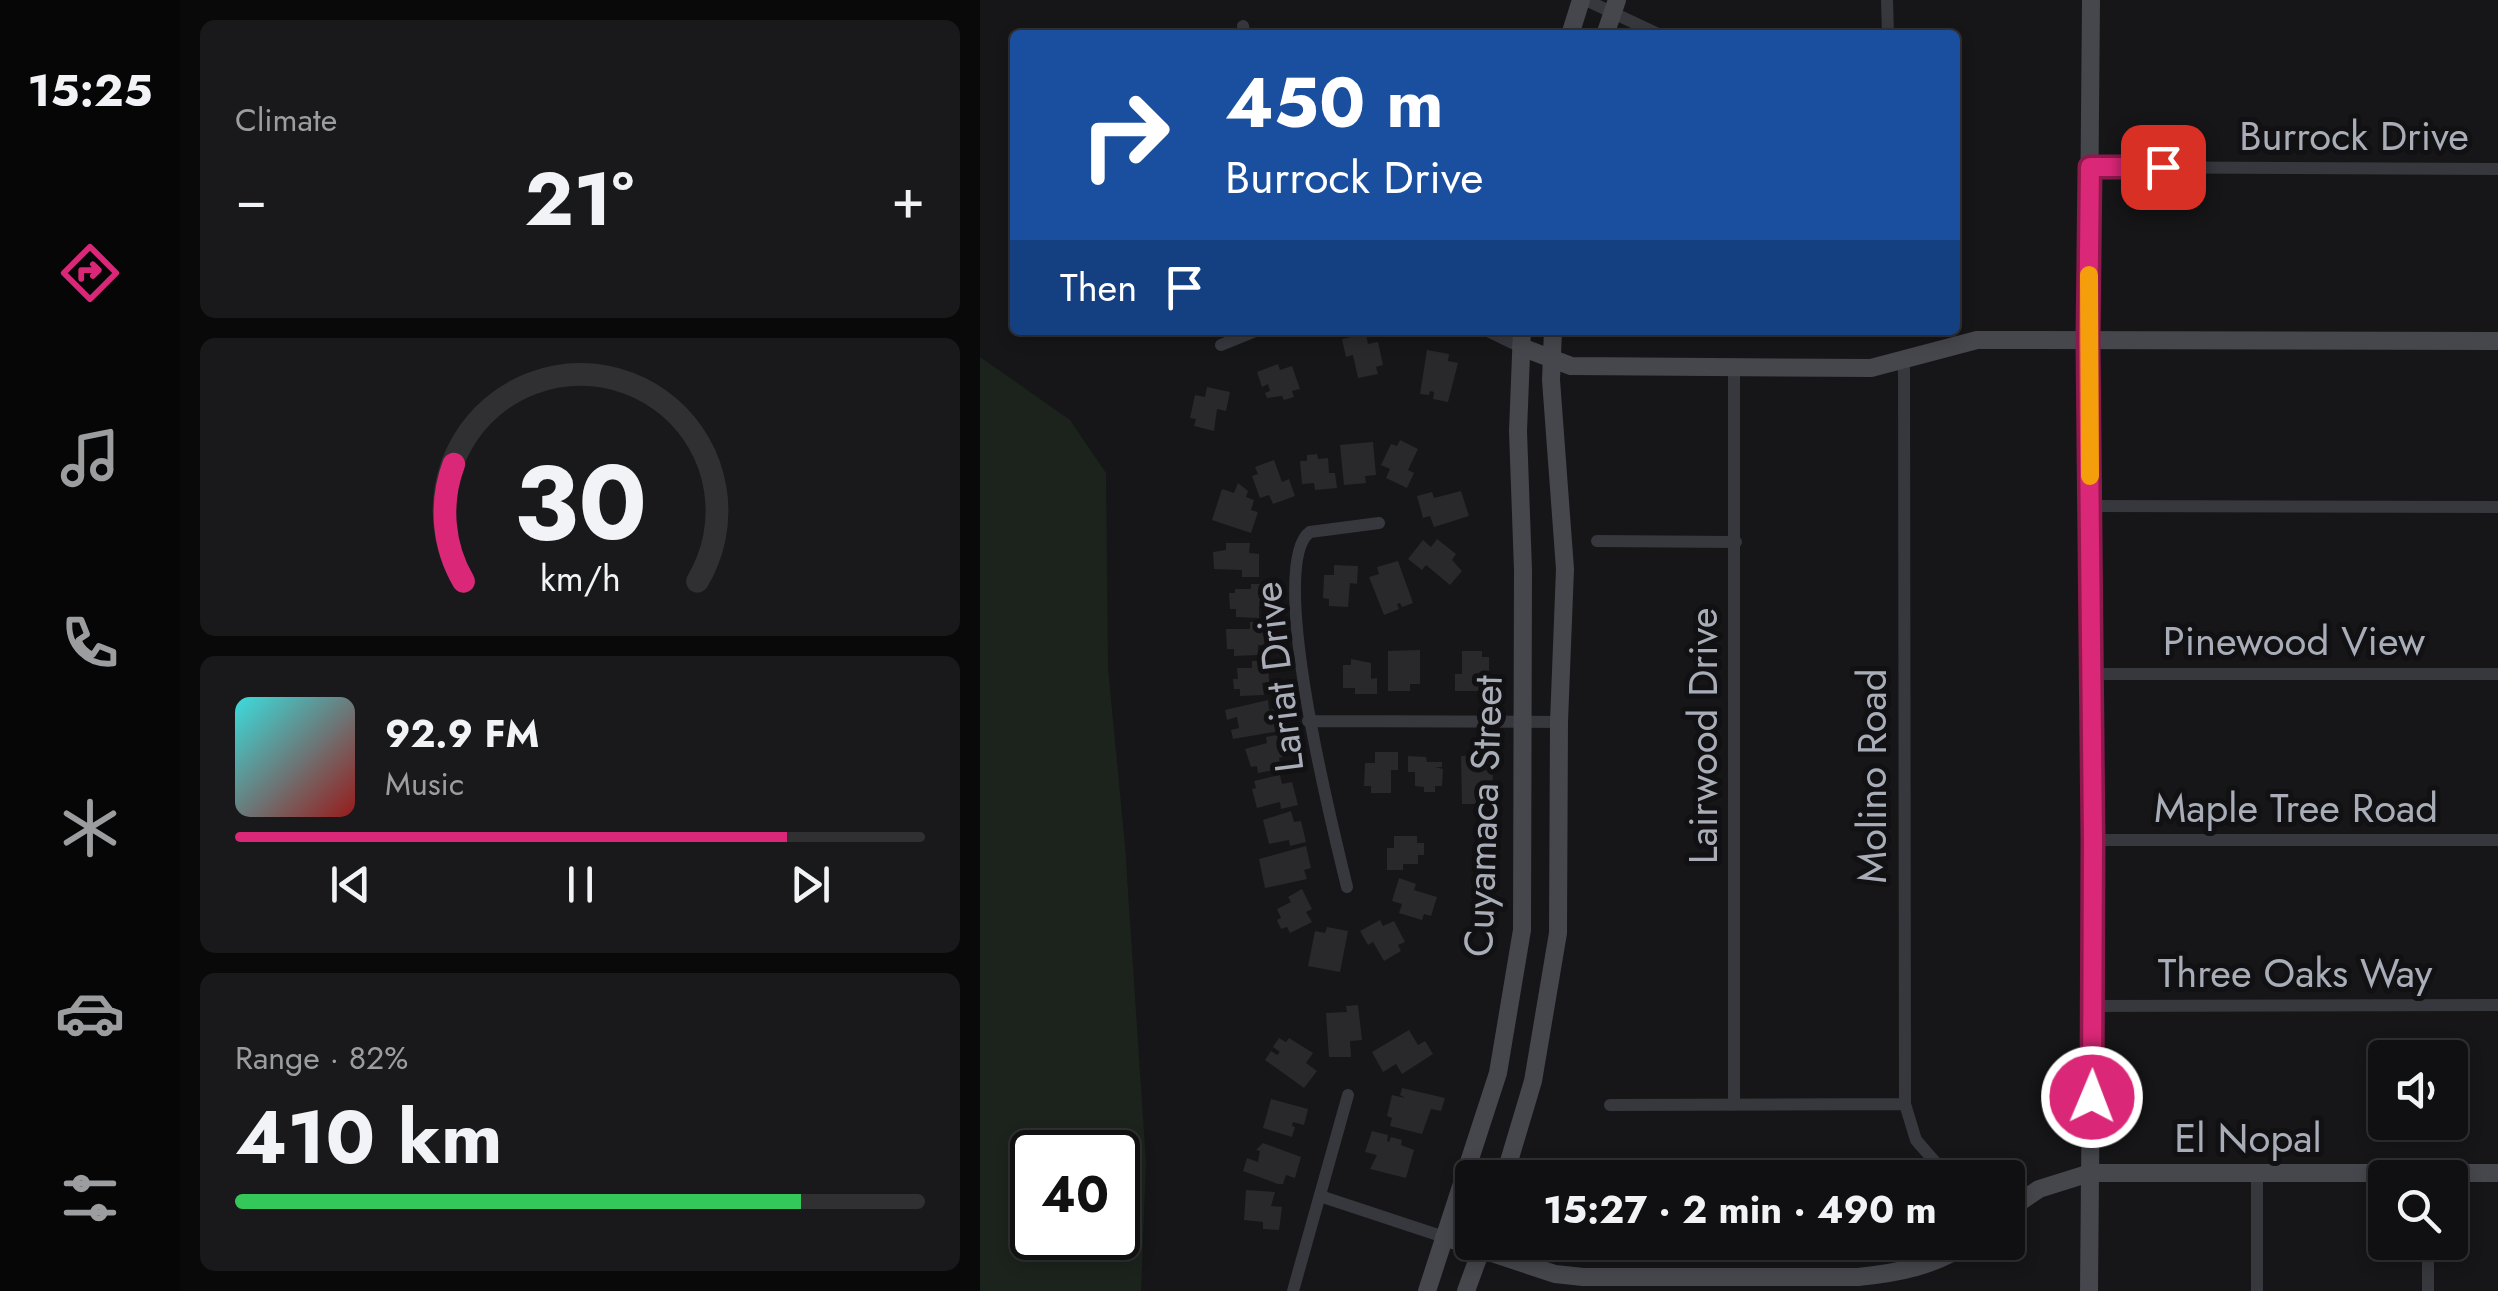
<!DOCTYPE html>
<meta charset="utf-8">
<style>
body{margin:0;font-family:Jost,sans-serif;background:#19191b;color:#f1f3f6;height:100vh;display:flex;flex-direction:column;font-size:38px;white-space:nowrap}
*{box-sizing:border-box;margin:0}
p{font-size:32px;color:#9c9d9f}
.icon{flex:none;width:55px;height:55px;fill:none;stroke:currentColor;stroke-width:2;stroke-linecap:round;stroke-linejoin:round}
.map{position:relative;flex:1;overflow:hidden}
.drawer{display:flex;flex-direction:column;gap:20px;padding:20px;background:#09090a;width:800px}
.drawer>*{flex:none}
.top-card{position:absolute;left:30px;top:30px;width:950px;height:305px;border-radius:10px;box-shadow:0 5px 15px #0003,0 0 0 2px #303032;background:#1a4fa0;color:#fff;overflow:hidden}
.controls{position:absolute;left:1388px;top:1040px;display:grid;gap:20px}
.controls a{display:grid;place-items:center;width:100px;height:100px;border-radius:10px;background:#101012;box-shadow:0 5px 15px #0003,0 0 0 2px #303032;font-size:50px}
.speed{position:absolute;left:30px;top:1130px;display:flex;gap:20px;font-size:50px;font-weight:700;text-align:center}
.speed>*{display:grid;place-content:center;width:130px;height:130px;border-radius:50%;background:#101012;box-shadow:0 5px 15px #0003,0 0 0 2px #303032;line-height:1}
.speed .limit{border:5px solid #111;border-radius:15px;background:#fff;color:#111}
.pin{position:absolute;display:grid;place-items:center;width:85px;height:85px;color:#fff;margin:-42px;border-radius:20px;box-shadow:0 5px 15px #0006}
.me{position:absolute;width:110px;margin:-55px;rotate:1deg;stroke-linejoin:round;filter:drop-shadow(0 0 8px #0008)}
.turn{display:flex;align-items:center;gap:35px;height:210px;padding:0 50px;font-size:45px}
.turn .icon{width:130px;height:130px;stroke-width:2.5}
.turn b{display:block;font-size:70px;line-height:85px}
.then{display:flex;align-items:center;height:95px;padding:0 50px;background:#0003;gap:20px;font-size:38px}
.big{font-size:75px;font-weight:700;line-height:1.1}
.drawer .widget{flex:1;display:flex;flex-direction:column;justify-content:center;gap:15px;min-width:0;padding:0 35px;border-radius:15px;background:#19191b}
.drawer .dial{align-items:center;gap:0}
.dial svg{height:260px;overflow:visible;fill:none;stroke:#303032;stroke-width:7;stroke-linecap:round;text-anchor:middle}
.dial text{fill:#f1f3f6;stroke:none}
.song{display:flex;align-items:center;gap:30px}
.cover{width:120px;height:120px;border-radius:15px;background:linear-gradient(135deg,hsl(180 70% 55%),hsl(0 70% 35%))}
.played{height:10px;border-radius:5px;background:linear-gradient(90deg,#db2777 80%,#303032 80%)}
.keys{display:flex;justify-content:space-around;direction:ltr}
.heat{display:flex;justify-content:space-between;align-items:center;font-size:55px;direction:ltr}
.charge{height:15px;border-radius:8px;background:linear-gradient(90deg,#34c759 82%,#303032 0)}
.trip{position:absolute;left:475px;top:1160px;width:570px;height:100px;border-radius:10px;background:#101012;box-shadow:0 5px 15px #0003,0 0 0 2px #303032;font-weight:700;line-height:100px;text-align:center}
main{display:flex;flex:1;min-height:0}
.tab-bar{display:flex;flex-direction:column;width:180px;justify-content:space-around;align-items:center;background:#060607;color:#9c9d9f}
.tab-bar .icon{width:70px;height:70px}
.tab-bar .active{color:#db2777}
.tab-bar b{font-size:45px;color:#f1f3f6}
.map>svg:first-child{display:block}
</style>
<main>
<nav class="tab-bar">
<b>15:25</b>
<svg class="icon active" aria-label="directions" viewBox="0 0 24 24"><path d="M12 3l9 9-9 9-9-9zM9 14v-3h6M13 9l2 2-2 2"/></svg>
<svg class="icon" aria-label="music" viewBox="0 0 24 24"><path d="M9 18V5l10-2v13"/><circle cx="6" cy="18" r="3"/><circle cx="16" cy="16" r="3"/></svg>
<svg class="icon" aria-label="phone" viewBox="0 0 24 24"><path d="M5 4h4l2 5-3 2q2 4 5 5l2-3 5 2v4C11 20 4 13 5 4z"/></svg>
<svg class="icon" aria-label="climate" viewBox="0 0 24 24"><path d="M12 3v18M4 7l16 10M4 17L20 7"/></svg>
<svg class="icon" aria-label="car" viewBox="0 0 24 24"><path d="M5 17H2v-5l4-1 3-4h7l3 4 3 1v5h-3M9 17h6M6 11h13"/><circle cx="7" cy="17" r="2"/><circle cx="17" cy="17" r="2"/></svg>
<svg class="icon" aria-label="filters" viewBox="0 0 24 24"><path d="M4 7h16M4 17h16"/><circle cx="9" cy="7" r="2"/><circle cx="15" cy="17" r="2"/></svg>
</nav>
<section class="drawer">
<div class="widget"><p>Climate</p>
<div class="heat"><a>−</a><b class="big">21°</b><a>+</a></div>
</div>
<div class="widget dial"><svg viewBox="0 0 100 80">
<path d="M14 69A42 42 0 1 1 86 69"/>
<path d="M14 69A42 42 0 0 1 11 33" stroke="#db2777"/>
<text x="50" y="56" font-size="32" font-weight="700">30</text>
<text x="50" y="72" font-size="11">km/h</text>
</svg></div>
<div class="widget">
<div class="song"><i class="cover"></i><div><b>92.9 FM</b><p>Music</p></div></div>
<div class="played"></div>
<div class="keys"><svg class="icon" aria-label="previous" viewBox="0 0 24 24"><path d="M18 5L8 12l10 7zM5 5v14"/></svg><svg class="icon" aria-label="pause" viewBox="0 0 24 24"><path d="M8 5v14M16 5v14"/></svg><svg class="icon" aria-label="next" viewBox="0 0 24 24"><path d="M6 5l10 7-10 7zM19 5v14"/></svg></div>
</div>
<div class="widget"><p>Range · 82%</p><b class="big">410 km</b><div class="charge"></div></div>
</section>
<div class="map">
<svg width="1518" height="1291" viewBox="0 0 1518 1291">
<rect width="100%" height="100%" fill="#161618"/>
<!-- green -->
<path fill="#1c231d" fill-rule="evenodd" d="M0,357l90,63 36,53 2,195 17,178 21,317 -5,128h-161zM52,1152h86v86h-86z"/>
<!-- building -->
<path fill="#29292c" d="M386,334l2,10 10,-2 5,23 -7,2 2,7 -20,4 -5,-23 -7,2 -4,-18z
M447,350l22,4 -1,7 10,2 -10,39 -15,-3 1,-7 -4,-1 -1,4 -9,-1z
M298,364l2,6 12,-4 8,23 -8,2 2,6 -10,3 -2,-4 -15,2 -2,-5 5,-2 -2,-7 -6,3 -5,-15z
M227,387l23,5 -4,19 -9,-2 -3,22 -20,-5 2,-7 -6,-1 5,-23 10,2z
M420,440l18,9 -10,21 6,3 -7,15 -21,-10 4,-9 -9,-4 10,-21 6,2z
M393,442l3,33 -11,1 1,7 -22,2 -4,-40z
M337,454l1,5 10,-1 1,15h6l2,15 -22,2 -1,-7 -12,1 -2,-23h7v-6z
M294,460l8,22 7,-3 6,17 -22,8 -4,-9 -9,3 -8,-22 6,-2 -3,-7z
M258,483l10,8 -2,6 8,3 -3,10 7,2 -7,21 -39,-13 10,-31 12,4z
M481,491l8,25 -35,11 -4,-11 -7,2 -6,-22 15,-4 2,6z
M457,539l19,15 -4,6 10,11 -12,14 -24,-20 -4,5 -14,-11 15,-19 8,7z
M246,543h24l-1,10 10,1v23h-17v-7l-28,-1 -1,-17 13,-2z
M418,561l15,42 -11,4 -2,-4 -3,1 2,5 -15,6 -15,-38 10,-3 -2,-7z
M354,565l24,1 -1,18 -7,-1 -2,24 -19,-1v-7l-6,-1 1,-23h10z
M271,584h16v22h-8v12l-23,-1v-8h-6l-1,-16h6v-4h16z
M270,622h17l1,23h-10v10l-24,1v-7h-7l-1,-20h24z
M440,650v34h-10v7h-22v-40z
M482,651h20v6h7v24h-10l-1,10h-23v-17h7z
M371,659l20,4v16l6,-1v16h-22v-6h-12v-23h8z
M288,660l1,22 -7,1 2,12 -24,1v-7h-6l-1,-10h5l-1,-11h15v-7z
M288,700l1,10 7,-1 4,22 -47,8 -2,-9 8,-2 -2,-11 -10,3 -2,-10z
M302,734l4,22 -7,2 2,11 -23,4 -1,-7 -6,1 -6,-18 22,-6 -1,-6z
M395,752h23v18h-7v23h-20v-7h-7l1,-23h10z
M503,755v7h10l-1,42h-30l-1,-48z
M428,756l18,1 1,5h15v5h-7l8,2 -1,17h-7v6h-11v-5l-9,-1v-14h-7z
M300,775l2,9 10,-2 6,23 -17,4 -1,-7 -23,6 -5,-19 4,-1 -2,-7z
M311,811l3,11 7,-1 5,21 -16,4 -1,-6 -20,4 -6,-24z
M414,836h23v7h7v12h-6v9h-15v6h-16v-22h7z
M326,846l5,22 -7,2 3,9 -42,9 -6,-29z
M419,878l17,6 -2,6 23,7 -6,19 -7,-2 -2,6 -23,-7 3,-9 -10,-3z
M322,889l10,20 -6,3 6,10 -22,11 -3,-6 -6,2 -4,-9 4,-2 -4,-9 14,-7 -3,-5z
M400,920l3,6 11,-5 11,21 -7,3 3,6 -17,10 -11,-19 -5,3 -8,-14z
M347,927l21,4 -8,41 -32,-6 7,-35 10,2z
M378,1005l4,35 -12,1 1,16h-22l-3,-44 21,-1 -1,-6z
M429,1030l9,15 7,-4 8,13 -31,20 -6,-10 -13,8 -11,-20z
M299,1038l7,4 3,-4 24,15 -7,10 11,8 -13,17 -39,-28 6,-9 6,4 3,-3 -7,-5z
M422,1088l43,10 -4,13 -10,-2 -9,25 -32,-8 2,-8 -5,-2 5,-21 13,3 -5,-3z
M291,1099l37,10 -4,16 -11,-3 -1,4 3,1 -3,10 -29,-9z
M392,1131l16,4 -1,6 2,1 2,-5 11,3 -1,5 13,5 -8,28 -36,-9 7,-14 -12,-3z
M283,1143l38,14 -6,21 -9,-3 -3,9h-5l-35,-13 4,-13 11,4 2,-11 -4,-1z
M266,1190l29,2 -4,14 11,1 -3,23 -16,-1v-7l-19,-2z"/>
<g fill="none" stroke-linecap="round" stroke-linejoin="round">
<!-- street -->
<path stroke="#37383d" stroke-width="12" d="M606,0l74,35
M907,0l1,35
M263,26l2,9
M1110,167l408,2
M506,330l35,17
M241,345l37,-15
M924,360l1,744 11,36 33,38
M1110,506l408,1
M617,541l139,1
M1111,674h407
M328,721l251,1
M1113,840h405
M367,887c-13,-54 -82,-324 -37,-355l69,-9
M1112,1006l406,-1
M630,1105l295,-1
M754,1105v-737
M340,1196l124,41
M313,1291l55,-196
M1277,1291v-119
M1448,1291v-49"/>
<!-- secondary -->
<path stroke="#45474d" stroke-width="18" d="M590,35l11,-35
M625,35l12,-35
M541,347l50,19 300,2 106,-28 521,1
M524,1178l29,-97 25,-148 1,-211 6,-153 -14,-189 2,-50
M1028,1210l31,-21 51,-16h408
M464,1237l111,37 28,3h275c39,-4 79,-11 111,-35
M447,1291l71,-218 24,-143 1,-360 -5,-139 4,-101
M486,1291l18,-49
M1109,1291l4,-451 -5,-499 3,-341"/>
</g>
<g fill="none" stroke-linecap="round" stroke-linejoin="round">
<!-- route casing -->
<g stroke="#8e194d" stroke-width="25">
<path id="route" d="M1112,1097l1,-257 -5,-499 2,-174h73"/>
</g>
<!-- route -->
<use href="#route" stroke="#db2777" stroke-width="18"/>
<!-- slow -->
<path stroke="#f59e0b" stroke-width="18" d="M1109,275l1,201"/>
</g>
<g text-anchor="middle" stroke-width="10" stroke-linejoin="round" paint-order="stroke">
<!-- street labels -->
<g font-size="40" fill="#a8adb8" stroke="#111113">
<text x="1374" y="150">Burrock Drive</text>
<text x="1314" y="655">Pinewood View</text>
<text transform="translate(298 677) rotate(-97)" y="14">Lariat Drive</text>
<text transform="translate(723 736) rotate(-90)" y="14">Lairwood Drive</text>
<text transform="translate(892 776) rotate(-90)" y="14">Molino Road</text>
<text x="1316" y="822">Maple Tree Road</text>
<text transform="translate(503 816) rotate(-88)" y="14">Cuyamaca Street</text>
<text x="1315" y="987">Three Oaks Way</text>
<text x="1268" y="1152">El Nopal</text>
</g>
</g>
</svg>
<div class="controls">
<a><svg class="icon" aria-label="sound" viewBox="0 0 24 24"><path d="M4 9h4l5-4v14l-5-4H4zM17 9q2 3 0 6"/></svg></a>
<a><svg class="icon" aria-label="search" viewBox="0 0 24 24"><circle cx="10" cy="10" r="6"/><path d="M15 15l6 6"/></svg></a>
</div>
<div class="speed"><div class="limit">40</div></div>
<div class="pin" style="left:1183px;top:167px;background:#d93025"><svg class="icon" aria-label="arrive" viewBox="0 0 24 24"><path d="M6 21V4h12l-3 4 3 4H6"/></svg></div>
<svg class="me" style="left:1112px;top:1097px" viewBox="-20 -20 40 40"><circle r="17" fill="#db2777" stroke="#fff" stroke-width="3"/><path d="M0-11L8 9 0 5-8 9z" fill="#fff"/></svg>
<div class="trip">15:27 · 2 min · 490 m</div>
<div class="top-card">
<div class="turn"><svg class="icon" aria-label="right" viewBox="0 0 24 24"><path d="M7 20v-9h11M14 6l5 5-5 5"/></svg><div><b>450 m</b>Burrock Drive</div></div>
<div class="then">Then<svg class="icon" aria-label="arrive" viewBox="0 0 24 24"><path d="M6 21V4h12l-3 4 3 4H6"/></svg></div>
</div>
</div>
</main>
